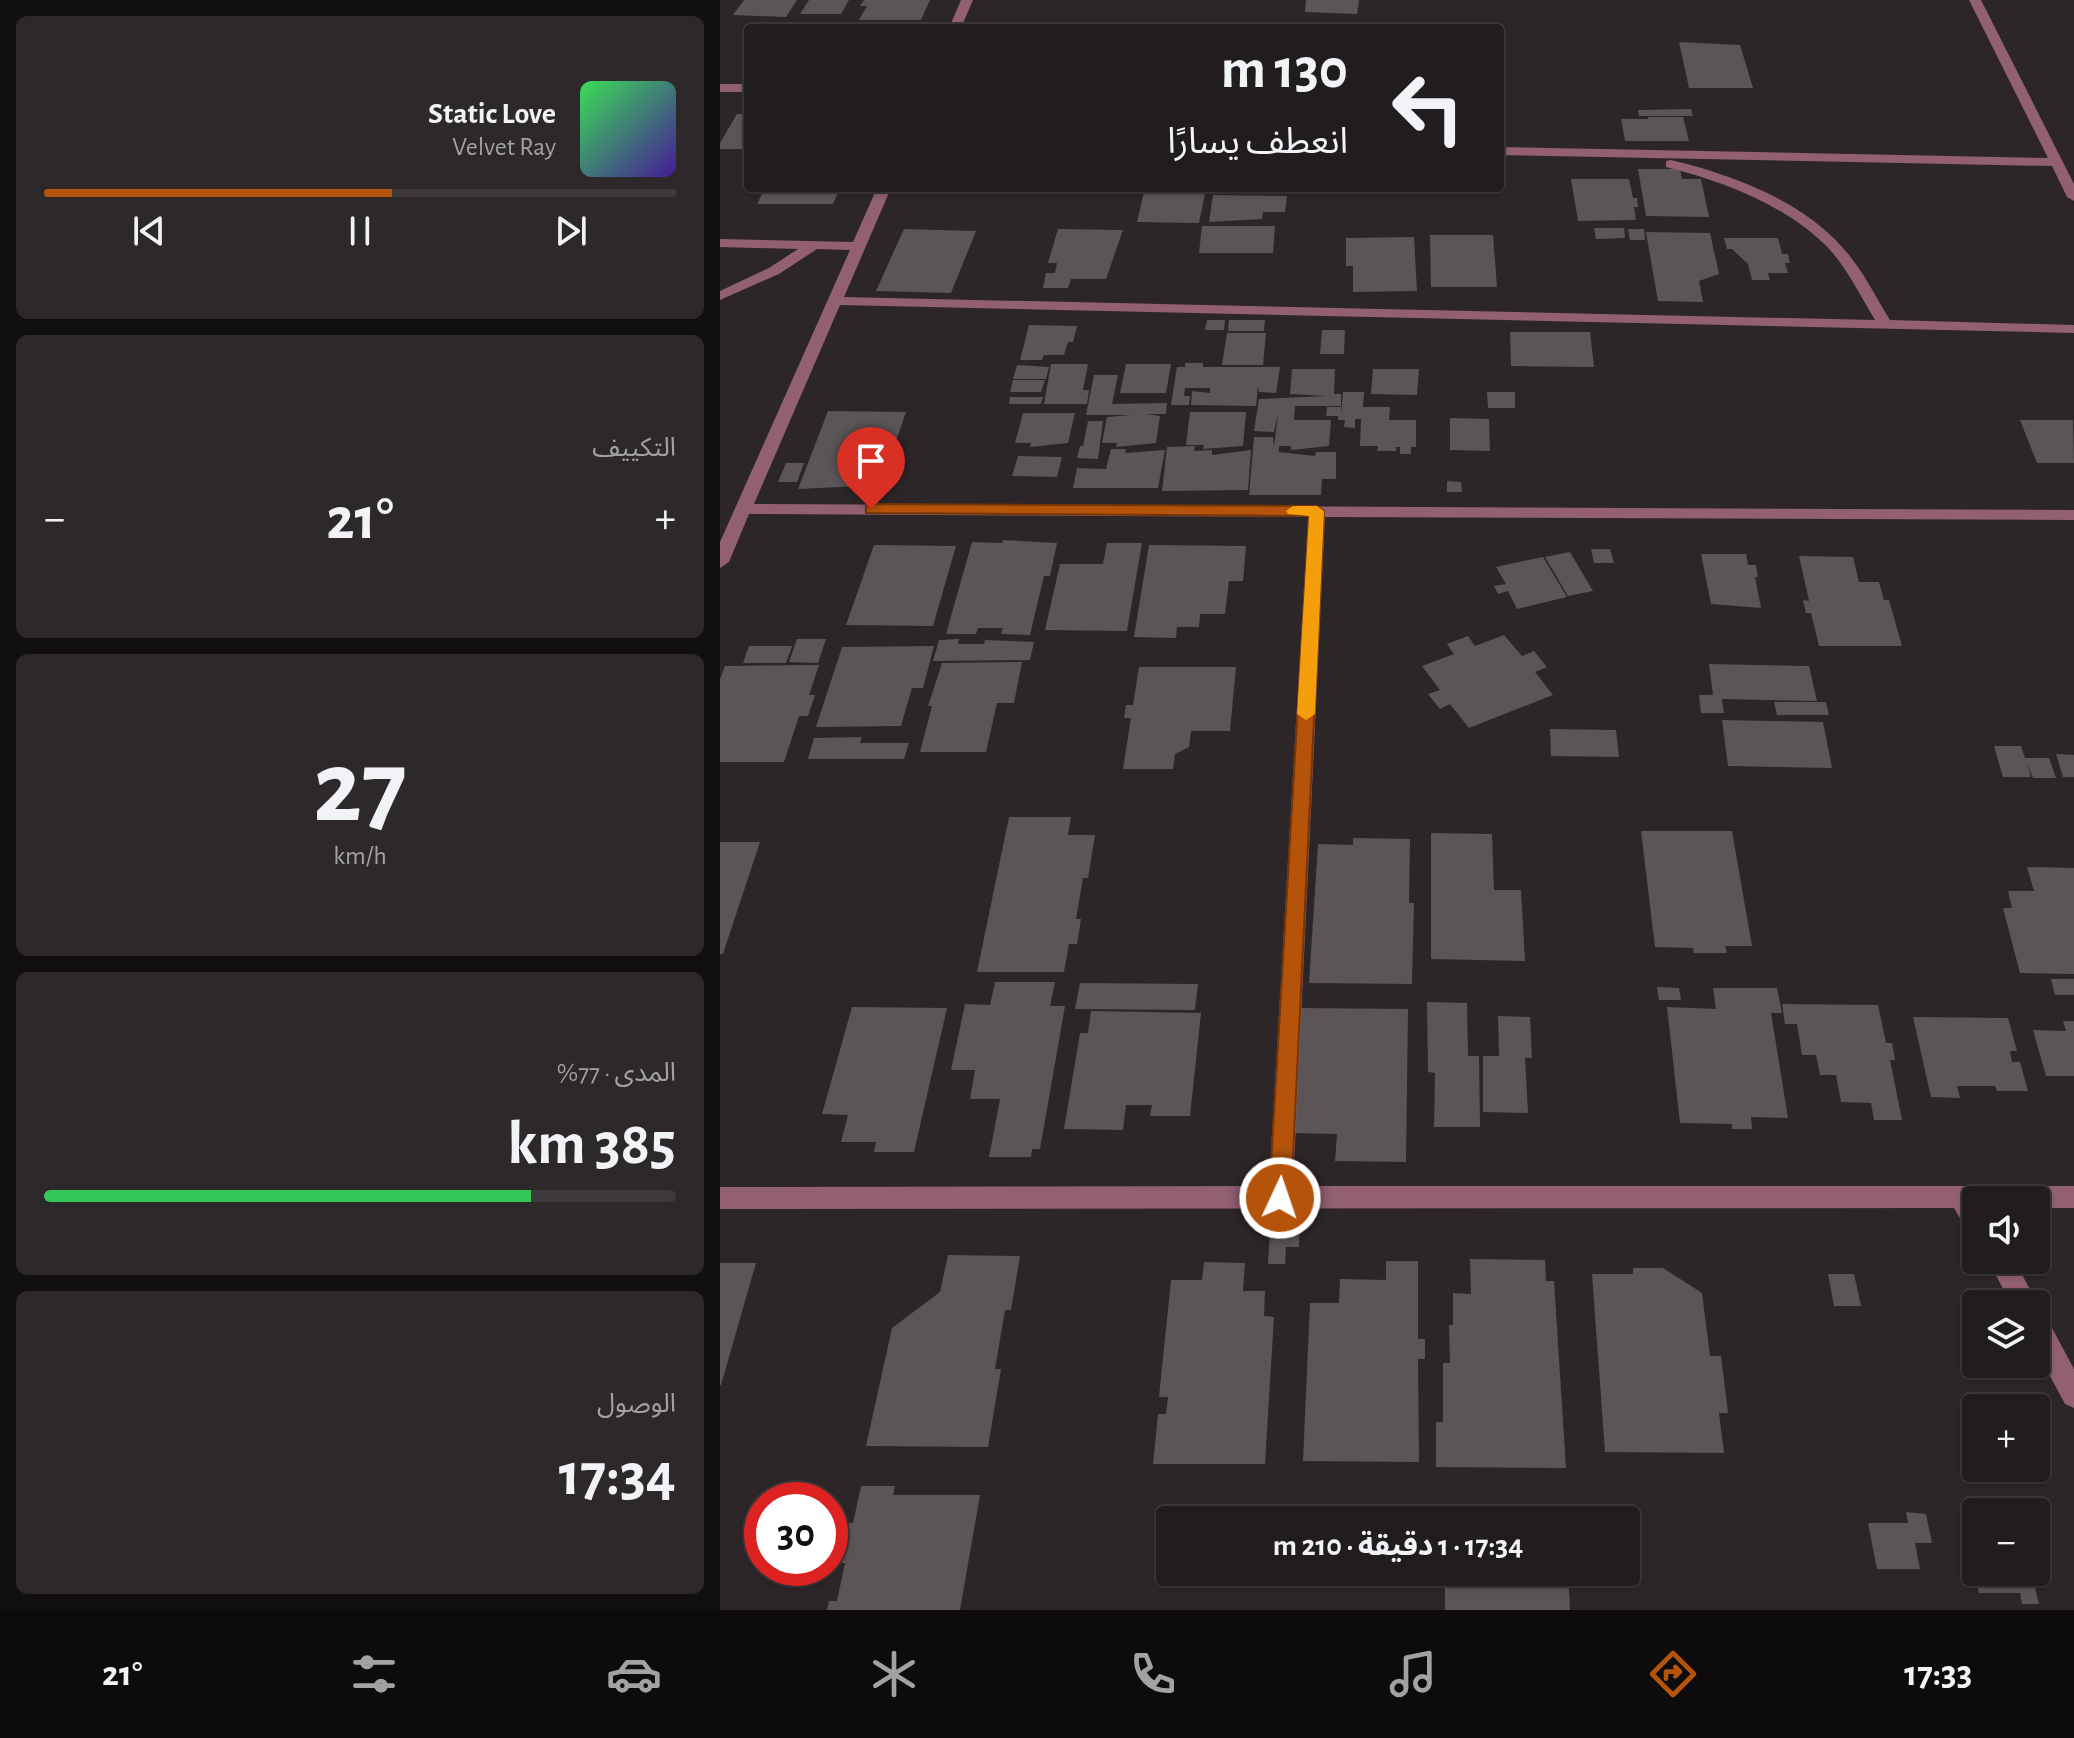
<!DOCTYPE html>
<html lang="ar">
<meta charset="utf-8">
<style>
body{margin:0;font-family:"Alegreya Sans","Noto Sans Arabic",sans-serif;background:#2d292b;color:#f1f3f6;direction:rtl;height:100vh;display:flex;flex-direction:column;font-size:30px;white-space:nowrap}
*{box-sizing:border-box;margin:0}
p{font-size:26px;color:#a2a1a4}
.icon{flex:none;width:44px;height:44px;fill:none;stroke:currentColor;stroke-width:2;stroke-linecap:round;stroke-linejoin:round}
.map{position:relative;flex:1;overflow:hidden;direction:ltr}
.details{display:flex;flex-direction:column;gap:16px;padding:16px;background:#120f10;width:720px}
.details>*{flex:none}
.guide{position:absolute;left:24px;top:24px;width:760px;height:168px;border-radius:8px;box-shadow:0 2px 6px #0004,0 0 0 2px #3e3a3c;direction:rtl;background:#211c1e;color:#f1f3f6;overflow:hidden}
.controls{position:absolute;left:1242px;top:1186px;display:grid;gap:16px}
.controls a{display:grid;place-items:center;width:88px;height:88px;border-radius:8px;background:#211c1e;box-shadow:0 2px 6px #0004,0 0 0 2px #3e3a3c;font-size:40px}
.speed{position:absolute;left:24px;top:1482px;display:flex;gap:16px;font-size:40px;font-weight:700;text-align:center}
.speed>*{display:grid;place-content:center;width:104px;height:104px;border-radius:50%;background:#211c1e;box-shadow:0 2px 6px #0004,0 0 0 2px #3e3a3c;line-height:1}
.speed .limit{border:12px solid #d22;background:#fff;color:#111}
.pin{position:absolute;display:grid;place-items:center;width:68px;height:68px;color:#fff;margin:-82px -34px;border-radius:50% 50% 50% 0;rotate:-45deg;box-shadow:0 0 8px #0007}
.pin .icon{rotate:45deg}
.me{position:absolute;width:88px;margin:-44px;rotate:3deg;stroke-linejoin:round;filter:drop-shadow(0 0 6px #0008)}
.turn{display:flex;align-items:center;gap:28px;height:168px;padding:0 24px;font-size:36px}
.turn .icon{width:104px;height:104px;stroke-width:2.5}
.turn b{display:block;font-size:56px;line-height:68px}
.big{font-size:60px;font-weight:700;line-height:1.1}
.details .widget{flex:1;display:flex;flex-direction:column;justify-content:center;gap:12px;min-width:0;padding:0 28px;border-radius:12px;background:#2d292b}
.details .dial{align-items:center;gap:0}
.dial b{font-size:104px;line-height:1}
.song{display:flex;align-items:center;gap:24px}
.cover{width:96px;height:96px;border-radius:12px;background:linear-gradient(135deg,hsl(130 70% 55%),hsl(260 70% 35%))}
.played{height:8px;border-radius:4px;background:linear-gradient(90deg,#b45309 55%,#3e3a3c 55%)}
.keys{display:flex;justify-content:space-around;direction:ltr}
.heat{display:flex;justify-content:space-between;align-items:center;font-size:44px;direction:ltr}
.charge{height:12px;border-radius:6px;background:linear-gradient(90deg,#34c759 77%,#3e3a3c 0)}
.trip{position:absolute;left:436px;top:1506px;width:484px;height:80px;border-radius:8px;background:#211c1e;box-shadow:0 2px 6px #0004,0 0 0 2px #3e3a3c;font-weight:700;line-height:80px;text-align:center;direction:rtl}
.tabs{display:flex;height:128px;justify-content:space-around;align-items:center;background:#0d0b0c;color:#a2a1a4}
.tabs .icon{width:56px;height:56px}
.tabs .active{color:#b45309}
.tabs b{font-size:36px;color:#f1f3f6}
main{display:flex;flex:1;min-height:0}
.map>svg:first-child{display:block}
</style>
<main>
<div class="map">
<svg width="1354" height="1610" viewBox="0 0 1354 1610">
<rect width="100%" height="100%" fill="#2c2628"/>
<!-- building -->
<path fill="#5b5557" d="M24,0h53l-11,17 -53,-2z
M89,0h40l-8,14h-41z
M144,0h66l-9,20h-62l8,-14h-7z
M586,0h53l-2,14 -52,-2z
M959,42l61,3 13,43h-64z
M971,109l2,7h-54l-1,-6z
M17,114h11v35h-28v-6z
M928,117h35l6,24h-64l-4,-22h27z
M918,169h42l2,10h19l8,38 -63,-1z
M851,179h58l4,19h4l1,9h-4l2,13 -58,1z
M45,188h75l-7,16h-76z
M425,188h61l-7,35 -62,-1z
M493,195l74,1 -2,16h-22l-1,7 -53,3z
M482,226h73l-2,27h-74z
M874,228h30l1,10 -29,1z
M184,229l72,2 -25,62 -75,-2z
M338,229l65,1 -17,49h-35l-3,9h-25l3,-15h9l2,-10h-9z
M908,229h16l1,11h-15z
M926,232l64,1 9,41 -20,7 4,21 -45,-1z
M710,235h63l4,52h-66z
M694,237l3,54 -64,1v-26h-7v-28z
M1004,238h54l4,16h6l2,9h-5l3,10h-20l2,7h-18l-4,-16 -16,-15h-5z
M487,320h18l-1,10h-19z
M509,320h36l-1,11h-36z
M309,325l48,1 -4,16h-5l-4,13h-20l-2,5h-22z
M602,330h23l-1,24h-24z
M790,332h80l4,35 -83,-1z
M507,333h39l-3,32h-41z
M465,363h18v4h77l-4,26 -17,-1 -1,-5 -2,19 -65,-1 1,-14 18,2v-5h-25l-1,8h6l-1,9h-18l6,-38h8z
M331,364h37l-5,26h6l-2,14h-43z
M406,364h45l-5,29h-46z
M297,365l32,2 -3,12h-33z
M572,369h43l-1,25h7v12h-46l-1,14h37l-2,26 -38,4v-4h-12v6l36,4 1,-4h20v27h-14l-1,16h-72l5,-58h19l1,10 4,-33 -4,18 -20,-1 5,-32 67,-3 -36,-2z
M653,369h46l-2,26 -46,-1z
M374,375h24l-6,29 55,-1 -1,11h-20l14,2 -4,27 -40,4 1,-4h-15l5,-26 25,-2h-46z
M293,380h32l-4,12h-31z
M623,392h21l-1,15h27l-1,13h27v27h-5v7h-11v-7h-4v4h-19l1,-5h-18l1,-27h-6v9l-11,-1 1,-7h-7v-4h-12l1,-9h14v7z
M767,392h28v16h-27z
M290,397h33l-2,7h-32z
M108,411l78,1 -25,73 -83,4z
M470,412h56l-3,34 -40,3 1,-4h-18z
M303,413h52l-7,30 -38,4 1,-4h-16z
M730,418l39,1 1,32 -40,-1z
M1300,420h53l1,43h-37z
M368,421h15l-5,38 -21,-1 3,-12h3z
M475,446l-1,5 18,-1v5l39,-5 -3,40 -86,1 5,-44z
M391,449h15l-1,4 40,-3 -7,38h-85l4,-20 29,1z
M298,456l44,1 -5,20 -45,-1z
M66,463h18l-7,19h-19z
M727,481l14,1 1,10h-15z
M283,540l54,3 -7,33h-6l-14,59 -29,-1 2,-6h-25l-2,6h-30l26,-92 30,1z
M387,543h35l-15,88 -82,-1 15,-66h43z
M154,545l82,1 -23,80 -87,-1z
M429,545l97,1 -3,35h-14l-4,33h-25l-1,13h-22l-1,11 -42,-1z
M871,549h19l4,14h-20z
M850,552l23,39 -25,5 -23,-39z
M981,554h45l2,11h8l2,12h-3l6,31 -50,-4z
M1079,556l54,1 6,25h20l5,18h5l13,46h-83l-8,-33h-5l-3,-13 6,1z
M823,557l24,40 -50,12 -9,-18 -10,3 -4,-8 12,-2 -10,-17z
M784,635l18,21 12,-5 13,16 -12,5 18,23 -84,33 -19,-24 -10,5 -12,-15 12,-4 -18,-24 32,-12 -7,-10 21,-8 7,10z
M77,639h29l-8,24 -29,-1z
M239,639l-1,5h26l1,-4 49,2 -4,18 -97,1 6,-21z
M29,646h43l-6,17h-43z
M214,646l-11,42h-11l-11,38 -85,1 26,-80z
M302,662l-8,41h-17l-11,49h-66l12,-46h-4l14,-43z
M989,664l100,2 8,35 -95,-2 2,14h-23l-2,-18h14z
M99,665l-10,30h6l-7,21h-9l-15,46h-64v-83l5,-13z
M419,667h97l-6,64h-39l-2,16 -14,7 -2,15h-50l8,-51h-7l2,-13h7z
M1054,702h52l3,13h-52z
M1002,720l101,2 9,46 -104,-2z
M830,729l66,1 3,27 -68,-1z
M142,737l-2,6h49l-5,16h-96l6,-21z
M1274,746h27l4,12h24l7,20h-23l-6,-16 4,15h-28z
M1336,754l18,1v22h-11z
M289,817h62l-3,18h27l-7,43h-5l-7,41h5l-4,25h-8l-5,28h-87z
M921,831h91l20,115h-27l2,7h-33l-1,-5 -38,-1z
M711,833l61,1 2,56h27l4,71 -94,-2z
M633,838l57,1 -1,64h5l-2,81 -103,-1 9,-139 35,1z
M0,842h40l-37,112h-3z
M1307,867l47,1v106l-54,-1 -17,-65h9l-4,-17h26z
M1331,979h23v16h-19z
M275,982h60l-5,24h15l-25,143h-8l-1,8h-42l11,-58h-30l5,-29h-24l14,-66 25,1z
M360,983l118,1 -3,26 -120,-1z
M937,987l22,1 2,12h-22z
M993,988h64l5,25h-11l17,105 -37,-1 1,12h-20v-5l-52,-1 -13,-116 49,2z
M707,1002l40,1 1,53h11l1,71h-46l1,-54 -7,-1z
M1062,1004l96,1 8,38h6l3,17h-5l12,60h-28l-3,-17 -30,-1 -5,-27h-16l-4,-20h-14l-5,-31h-12z
M132,1007l95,1 -33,144h-40l2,-10h-35l7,-27 -26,-1z
M579,1008l109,1 -2,153 -71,-1 2,-27 -46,-1z
M371,1011l110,2 -11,103h-40l2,-11h-26l-3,25 -59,-1 16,-96h8z
M778,1016l32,1 2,41h-7l3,55 -45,-1v-56h16z
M1193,1017l95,1 9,33h-7l2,11h8l8,29h-31l-2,-5h-38l3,12 -29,-1z
M1343,1021h11v55h-28l-13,-46 33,1z
M551,1213h29l-1,34h-13l-1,17h-17z
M228,1255l72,1 -9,54h-6l-10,59h6l-13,78 -122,-1 26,-118 48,-36z
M750,1259l75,1 1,21h8l12,187 -130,-1v-45h7v-59h7l-1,-38h4v-32l18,1z
M666,1261h32v78h7v20h-7l1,103 -116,-1 7,-158h29l1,-24 46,1z
M484,1262l41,1 -2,28h22l-1,25 10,1 -9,147h-112l5,-50h8l2,-17h-9l12,-117h31z
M0,1263h36l-35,122h-1z
M913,1268h30l39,25 8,63h11l7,57h-9l5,40 -119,-1 -13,-178h41z
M1108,1274h26l7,32h-27z
M141,1486h34l-2,9h87l-20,115h-133l2,-9h8l8,-38h-9l9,-40h8z
M724,1504l120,1 1,15h-121z
M1186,1512l20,2 6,29h-17l5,26h-43l-9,-46h40z
M725,1572h123l2,38h-125z
M1254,1572h57l8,32h-17l-2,-11h-41z"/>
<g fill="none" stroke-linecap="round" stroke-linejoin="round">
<!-- minor -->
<path fill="#925f73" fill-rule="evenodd" d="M241,0h12l-12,28h-12z
M1249,0h12l93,184v17l-7,-4 -15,-31 -552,-11v-8l548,11z
M0,84h28v8h-28z
M951,160c59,14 130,40 171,87 20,21 33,49 48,73l184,5v8l-1234,-28 -86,199 1320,6v10l-749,-3 -32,669h781v22h-38v-8h-60v33l-9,-3 -13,-22 -1234,1v-22l549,-1 39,-669 -559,-3 -20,48 -9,6v-26l130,-292 -33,-1 -38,25 -59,26v-9l49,-23 29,-19 -78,-2v-8l133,3 24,-54h14l-47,109 1031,23c-14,-23 -26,-48 -44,-69 -40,-44 -108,-70 -165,-84v-6z
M1268,1260h26l24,44 -2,4v-4h-25z
M1316,1311l9,4 29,54v39l-9,-4 -29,-54z"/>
</g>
<!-- route -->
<path fill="#b45309" stroke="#753606" stroke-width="2" d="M151,504l446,2 7,5 -33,687 -3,7 -8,3 -8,-3 -3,-7 40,-682 -443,-3v-7z"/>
<!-- slow -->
<path fill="#f59e0b" d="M573,506h24l7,5 -9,203 -9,6 -9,-6 12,-198 -21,-2 -2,-3z"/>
</svg>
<div class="controls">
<a><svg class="icon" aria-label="sound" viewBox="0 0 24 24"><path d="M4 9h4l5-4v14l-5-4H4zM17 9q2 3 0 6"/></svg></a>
<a><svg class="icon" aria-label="layers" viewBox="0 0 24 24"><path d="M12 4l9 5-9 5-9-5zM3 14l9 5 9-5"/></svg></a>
<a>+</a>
<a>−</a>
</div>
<div class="speed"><div class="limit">30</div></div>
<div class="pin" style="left:151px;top:509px;background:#d93025"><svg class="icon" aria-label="arrive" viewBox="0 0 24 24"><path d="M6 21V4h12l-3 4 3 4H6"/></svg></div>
<svg class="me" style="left:560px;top:1198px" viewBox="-20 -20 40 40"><circle r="17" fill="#b45309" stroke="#fff" stroke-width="3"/><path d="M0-11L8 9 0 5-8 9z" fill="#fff"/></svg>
<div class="trip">17:34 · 1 دقيقة · 210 m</div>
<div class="guide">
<div class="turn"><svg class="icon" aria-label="left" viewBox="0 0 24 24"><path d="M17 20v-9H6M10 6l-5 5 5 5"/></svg><div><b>130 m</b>انعطف يسارًا</div></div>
</div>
</div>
<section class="details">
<div class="widget">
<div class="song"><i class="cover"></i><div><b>Static Love</b><p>Velvet Ray</p></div></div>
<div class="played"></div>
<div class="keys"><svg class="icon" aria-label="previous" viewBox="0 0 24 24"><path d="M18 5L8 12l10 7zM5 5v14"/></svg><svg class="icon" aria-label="pause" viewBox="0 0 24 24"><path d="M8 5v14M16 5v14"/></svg><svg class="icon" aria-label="next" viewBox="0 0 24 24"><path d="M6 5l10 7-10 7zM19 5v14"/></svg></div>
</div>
<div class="widget"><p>التكييف</p>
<div class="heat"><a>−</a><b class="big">21°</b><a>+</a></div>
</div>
<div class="widget dial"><b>27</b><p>km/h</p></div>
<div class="widget"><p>المدى · 77%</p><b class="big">385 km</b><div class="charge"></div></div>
<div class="widget"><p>الوصول</p><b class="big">17:34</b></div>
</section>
</main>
<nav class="tabs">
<b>17:33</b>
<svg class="icon active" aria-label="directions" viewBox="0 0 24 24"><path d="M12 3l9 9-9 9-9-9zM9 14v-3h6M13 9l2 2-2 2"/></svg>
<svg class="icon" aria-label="music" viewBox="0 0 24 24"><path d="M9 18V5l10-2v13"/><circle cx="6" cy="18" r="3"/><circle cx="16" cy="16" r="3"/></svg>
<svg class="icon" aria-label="phone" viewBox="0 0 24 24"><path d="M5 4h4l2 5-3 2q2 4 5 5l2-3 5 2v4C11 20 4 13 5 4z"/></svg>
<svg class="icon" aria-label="climate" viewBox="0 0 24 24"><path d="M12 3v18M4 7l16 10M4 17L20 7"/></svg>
<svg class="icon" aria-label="car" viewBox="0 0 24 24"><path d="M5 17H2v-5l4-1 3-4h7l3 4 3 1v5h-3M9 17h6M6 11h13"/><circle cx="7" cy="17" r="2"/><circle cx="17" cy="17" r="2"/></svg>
<svg class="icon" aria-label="filters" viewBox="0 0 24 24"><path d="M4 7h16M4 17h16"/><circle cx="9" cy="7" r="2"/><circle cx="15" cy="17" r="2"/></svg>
<b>21°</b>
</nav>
